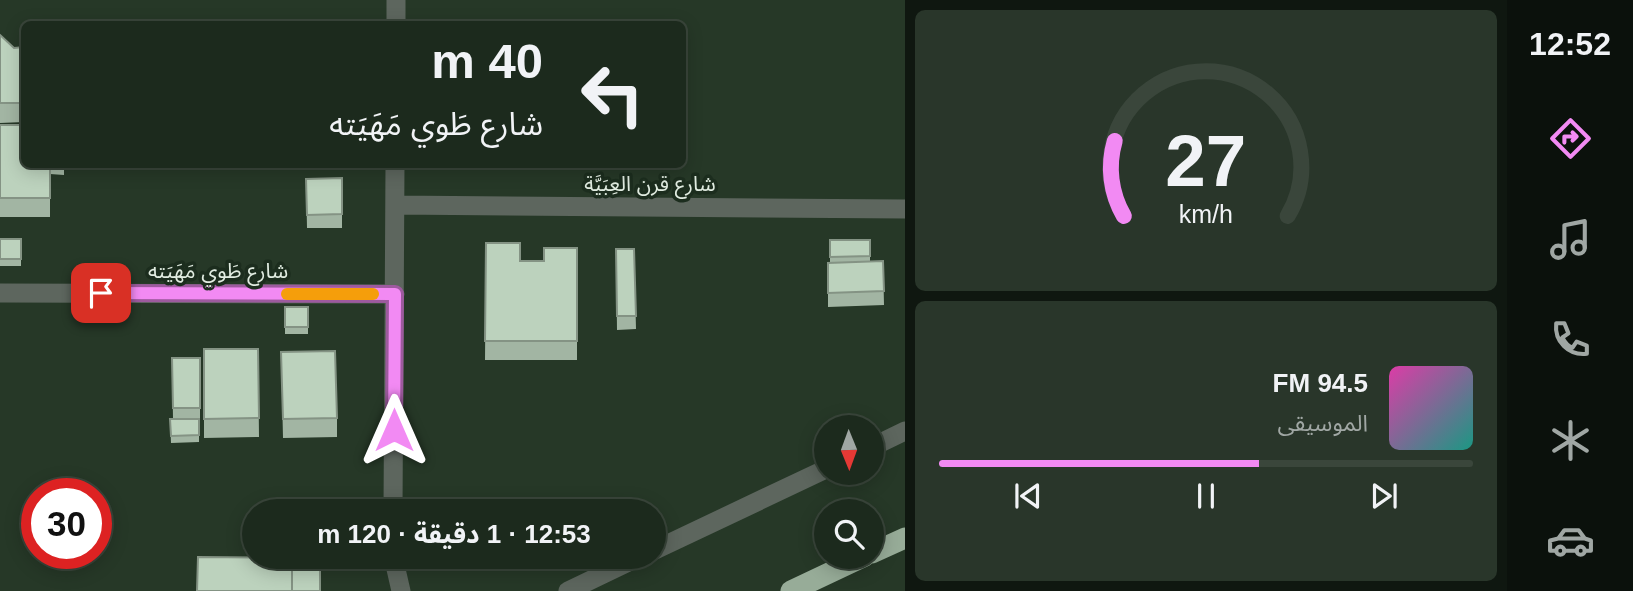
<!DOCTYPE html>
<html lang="ar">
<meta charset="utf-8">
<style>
body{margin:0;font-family:Arial,"Noto Sans Arabic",sans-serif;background:#29362a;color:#f1f3f6;direction:rtl;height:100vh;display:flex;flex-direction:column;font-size:26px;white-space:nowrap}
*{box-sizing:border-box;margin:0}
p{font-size:23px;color:#a0a7a4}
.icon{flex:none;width:38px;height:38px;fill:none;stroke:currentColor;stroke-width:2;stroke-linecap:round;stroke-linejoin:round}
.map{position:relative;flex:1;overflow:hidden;direction:ltr}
.panel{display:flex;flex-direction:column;gap:10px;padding:10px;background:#0f1710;width:602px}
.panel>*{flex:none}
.guide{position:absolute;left:21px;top:21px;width:665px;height:147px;border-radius:10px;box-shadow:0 4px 18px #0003,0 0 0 2px #3a463b;direction:rtl;background:#1c2a1d;color:#f1f3f6;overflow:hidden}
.needle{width:46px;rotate:179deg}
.tools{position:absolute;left:814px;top:415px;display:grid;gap:14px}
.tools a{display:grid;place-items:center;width:70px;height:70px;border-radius:50%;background:#1c2a1d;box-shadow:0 4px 18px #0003,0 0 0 2px #3a463b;font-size:35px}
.speed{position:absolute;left:21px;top:478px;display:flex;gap:14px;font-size:35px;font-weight:700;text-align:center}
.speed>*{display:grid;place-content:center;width:91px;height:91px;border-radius:50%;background:#1c2a1d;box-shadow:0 4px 18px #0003,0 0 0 2px #3a463b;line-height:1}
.speed .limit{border:10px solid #d22;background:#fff;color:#111}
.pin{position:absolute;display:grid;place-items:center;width:60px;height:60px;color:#fff;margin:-30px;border-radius:14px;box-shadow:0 4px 10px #0006}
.me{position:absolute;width:77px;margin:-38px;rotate:0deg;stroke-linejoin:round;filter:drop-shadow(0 0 5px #0008)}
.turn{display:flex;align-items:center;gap:24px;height:147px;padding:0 28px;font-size:32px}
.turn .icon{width:91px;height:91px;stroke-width:2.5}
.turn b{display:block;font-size:49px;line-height:60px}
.panel .tile{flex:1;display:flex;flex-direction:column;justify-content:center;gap:10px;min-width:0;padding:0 24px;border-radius:10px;background:#29362a}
.panel .dial{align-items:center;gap:0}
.dial svg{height:182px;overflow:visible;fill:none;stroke:#3a463b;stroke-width:7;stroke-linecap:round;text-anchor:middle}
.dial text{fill:#f1f3f6;stroke:none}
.song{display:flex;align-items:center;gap:21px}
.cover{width:84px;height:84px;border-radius:10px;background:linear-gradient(135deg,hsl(320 70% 55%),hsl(170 70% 35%))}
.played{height:7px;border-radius:4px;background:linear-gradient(90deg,#f28af3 60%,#3a463b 60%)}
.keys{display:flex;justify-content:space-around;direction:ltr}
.trip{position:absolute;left:242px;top:499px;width:424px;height:70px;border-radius:35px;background:#1c2a1d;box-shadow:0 4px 18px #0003,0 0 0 2px #3a463b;font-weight:700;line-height:70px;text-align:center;direction:rtl}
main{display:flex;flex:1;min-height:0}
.dock{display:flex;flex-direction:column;width:126px;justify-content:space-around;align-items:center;background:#0b110c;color:#a0a7a4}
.dock .icon{width:49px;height:49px}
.dock .selected{color:#f28af3}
.dock b{font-size:32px;color:#f1f3f6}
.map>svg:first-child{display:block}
</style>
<main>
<nav class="dock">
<b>12:52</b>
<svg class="icon selected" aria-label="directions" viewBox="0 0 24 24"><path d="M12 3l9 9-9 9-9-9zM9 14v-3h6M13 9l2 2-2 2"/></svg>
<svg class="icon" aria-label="music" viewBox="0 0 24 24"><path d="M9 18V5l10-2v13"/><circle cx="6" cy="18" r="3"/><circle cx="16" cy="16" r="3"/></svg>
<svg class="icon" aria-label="phone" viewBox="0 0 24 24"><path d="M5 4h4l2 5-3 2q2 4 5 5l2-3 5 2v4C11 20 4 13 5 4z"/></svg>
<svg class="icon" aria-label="climate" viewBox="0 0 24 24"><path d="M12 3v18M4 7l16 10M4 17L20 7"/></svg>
<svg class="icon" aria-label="car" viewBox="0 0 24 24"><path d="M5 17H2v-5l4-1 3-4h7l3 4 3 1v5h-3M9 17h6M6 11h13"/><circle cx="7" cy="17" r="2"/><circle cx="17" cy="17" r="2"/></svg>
</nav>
<section class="panel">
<div class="tile dial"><svg viewBox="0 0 100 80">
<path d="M14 69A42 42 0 1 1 86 69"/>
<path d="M14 69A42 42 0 0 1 10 36" stroke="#f28af3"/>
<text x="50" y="56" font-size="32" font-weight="700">27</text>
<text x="50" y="72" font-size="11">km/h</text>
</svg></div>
<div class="tile">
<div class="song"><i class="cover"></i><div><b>94.5 FM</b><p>الموسيقى</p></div></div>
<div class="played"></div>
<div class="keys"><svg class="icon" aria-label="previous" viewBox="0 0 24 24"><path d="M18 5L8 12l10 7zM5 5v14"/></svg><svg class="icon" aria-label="pause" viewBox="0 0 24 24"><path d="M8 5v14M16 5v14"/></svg><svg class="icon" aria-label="next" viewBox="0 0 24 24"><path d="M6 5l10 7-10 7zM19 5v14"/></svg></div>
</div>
</section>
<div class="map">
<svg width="905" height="591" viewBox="0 0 905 591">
<rect width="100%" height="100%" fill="#263827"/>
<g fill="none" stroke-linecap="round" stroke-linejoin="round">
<!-- minor -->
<path stroke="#5d665e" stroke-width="19" d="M396,24v-24
M395,205l510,4
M0,293l395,1
M872,447l33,-16
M393,511l2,-347
M653,551l173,-82
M393,556l8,35
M568,591l73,-35"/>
<!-- motorway -->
<path stroke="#97ac98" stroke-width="21" d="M872,553l33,-15
M791,591l74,-35"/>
</g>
<!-- wall -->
<path fill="#a2b5a3" d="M0,35l14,13 10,-1v75l-24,1z
M0,125l64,39v11l-14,-1v43h-50z
M342,178v50h-35l-1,-49z
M0,239h21v27h-21z
M830,240h40v21h13l1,44 -56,2v-44h2z
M486,243l34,18h24l33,-13v112h-92z
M616,249h18l2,80 -19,1z
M285,307h23v27h-23z
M204,349h54l1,88 -55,1z
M281,352l56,66v19l-54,1z
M172,358h28v64h-1v20l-28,1 -1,-24h3z"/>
<!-- building -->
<path fill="#bcd2bd" stroke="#849384" stroke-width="2" d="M0,35l14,13 10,-1v56h-24z
M0,125h24v39h26v34h-50z
M50,164h14v4l-14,-1z
M342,178v36l-35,1 -1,-36z
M0,239h21v20h-21z
M830,240h40v16l-40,1z
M486,243h34v18h24v-13h33v93h-92z
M616,249h18l2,67h-19z
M883,261l1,30 -56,2v-30z
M285,307h23v20h-23z
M204,349h54l1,69 -55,1z
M335,351l2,67 -54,1 -2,-67z
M172,358h28v50h-27z
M170,419h29v16l-28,1z
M292,556h28v35h-28z
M198,557l94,1v33h-95z"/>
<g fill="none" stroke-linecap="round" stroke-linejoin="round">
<!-- route casing -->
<g stroke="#9d5a9e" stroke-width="18">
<path id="route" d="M101,293l294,1 -1,136"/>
</g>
<!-- route -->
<use href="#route" stroke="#f28af3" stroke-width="12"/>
<!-- slow -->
<path stroke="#f59e0b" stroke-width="12" d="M287,294h86"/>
</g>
<g text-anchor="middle" stroke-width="7" stroke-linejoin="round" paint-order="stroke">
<!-- street labels -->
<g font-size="21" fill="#e1ece1" stroke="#1c2d1e">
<text x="650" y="191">شارع قرن العِبَيَّة</text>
<text x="218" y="278">شارع طَوي مَهَيَته</text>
</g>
</g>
</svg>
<div class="tools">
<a><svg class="needle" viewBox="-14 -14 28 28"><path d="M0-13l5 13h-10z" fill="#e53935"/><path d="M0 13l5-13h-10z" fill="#a0a7a4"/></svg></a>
<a><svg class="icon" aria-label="search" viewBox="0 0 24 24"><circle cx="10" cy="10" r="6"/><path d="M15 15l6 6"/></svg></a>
</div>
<div class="speed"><div class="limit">30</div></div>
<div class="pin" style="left:101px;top:293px;background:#d93025"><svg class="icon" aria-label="arrive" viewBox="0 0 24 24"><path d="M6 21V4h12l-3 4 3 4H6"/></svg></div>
<svg class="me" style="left:394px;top:430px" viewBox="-20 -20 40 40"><path d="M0-17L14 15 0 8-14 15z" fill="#f28af3" stroke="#fff" stroke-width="4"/></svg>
<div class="trip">12:53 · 1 دقيقة · 120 m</div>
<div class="guide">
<div class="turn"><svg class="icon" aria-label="left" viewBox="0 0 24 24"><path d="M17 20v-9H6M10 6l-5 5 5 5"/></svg><div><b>40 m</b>شارع طَوي مَهَيَته</div></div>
</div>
</div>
</main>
